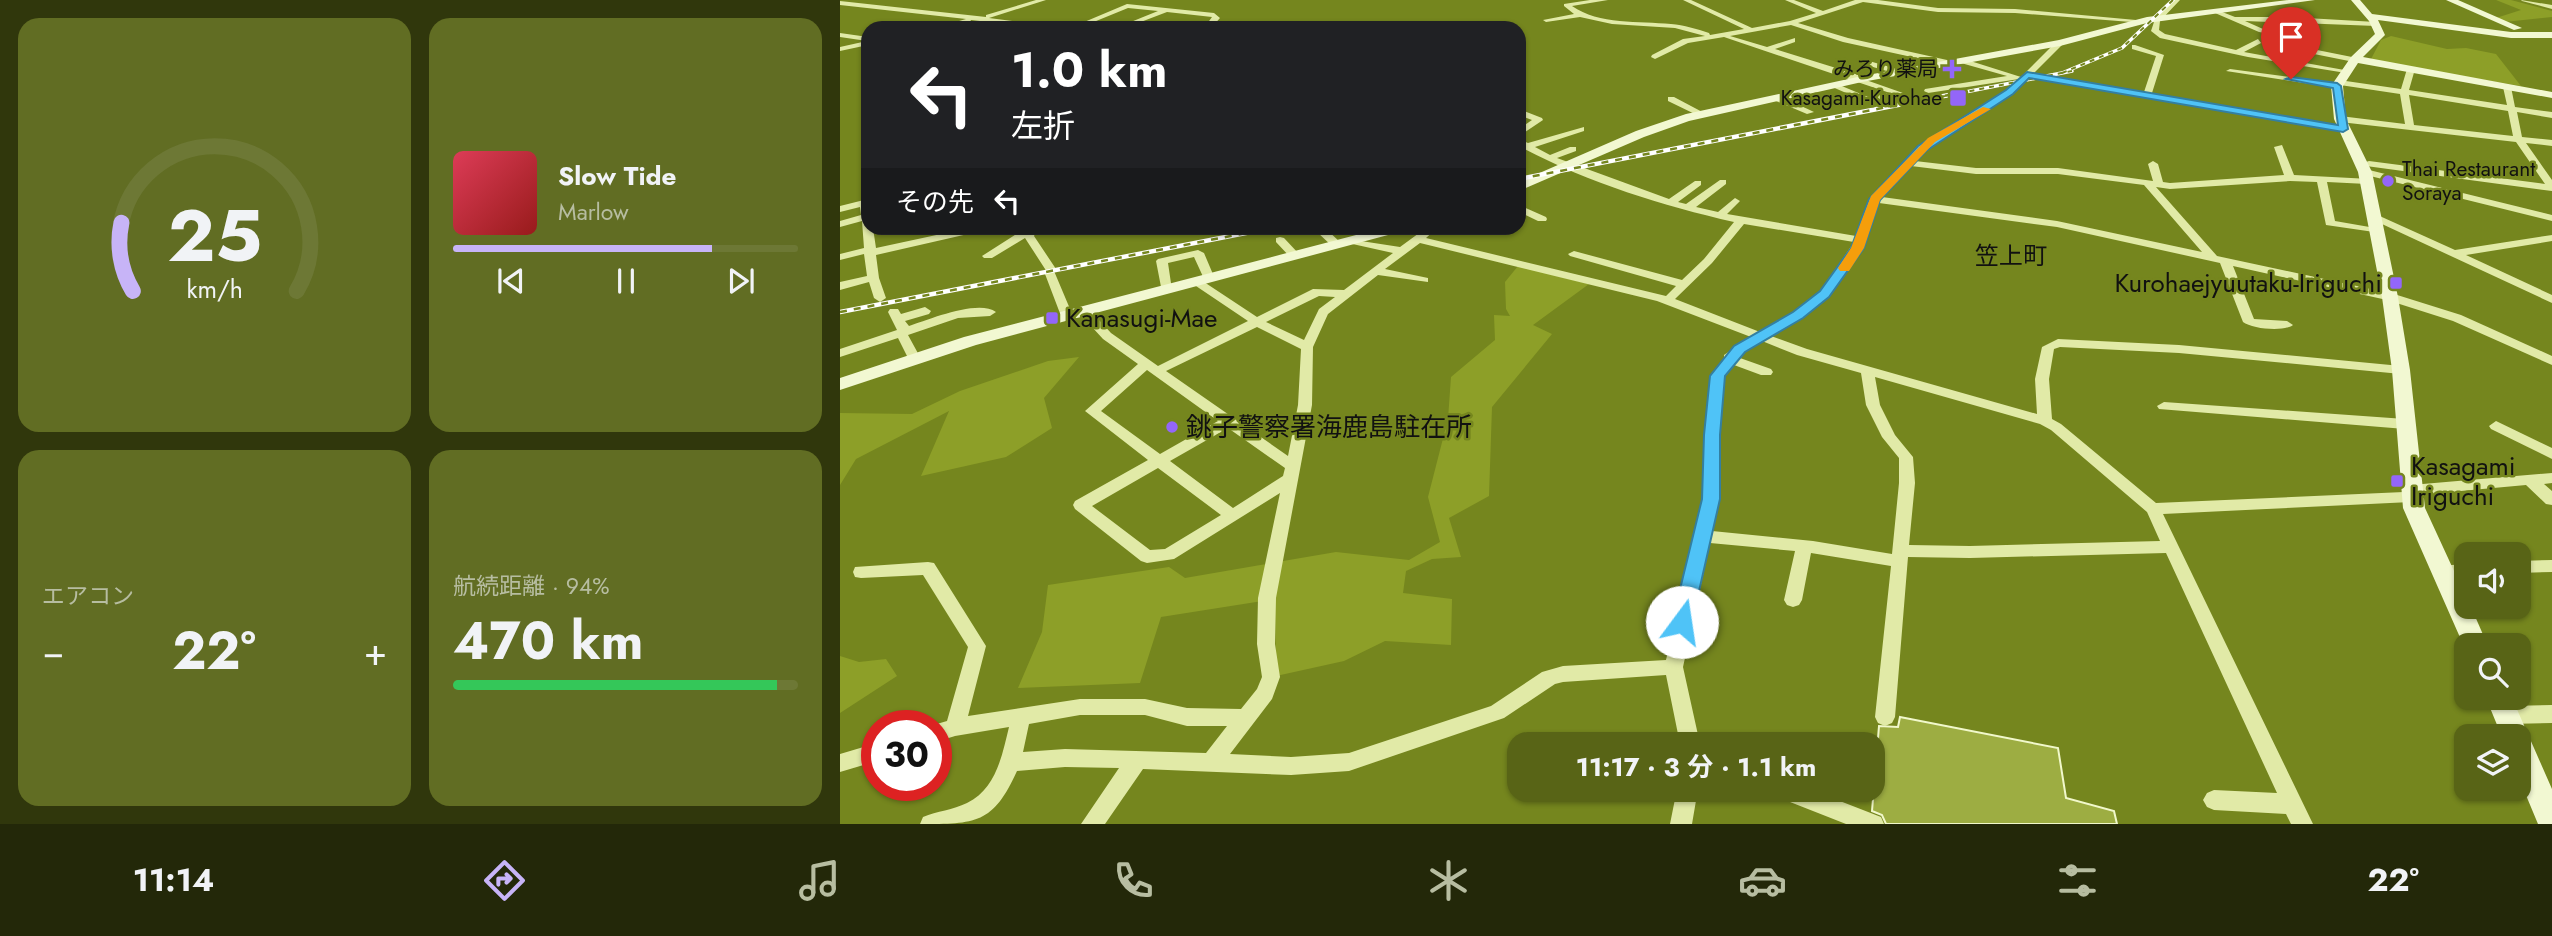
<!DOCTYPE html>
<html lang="ja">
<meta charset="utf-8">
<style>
body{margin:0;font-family:Jost,"Noto Sans JP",sans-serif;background:#616d23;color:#f1f3f6;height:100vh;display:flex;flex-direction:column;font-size:26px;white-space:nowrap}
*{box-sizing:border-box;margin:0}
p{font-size:23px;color:#b7bda1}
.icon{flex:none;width:38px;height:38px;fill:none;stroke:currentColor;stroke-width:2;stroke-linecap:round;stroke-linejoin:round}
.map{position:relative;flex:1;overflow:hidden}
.drawer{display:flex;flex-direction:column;gap:18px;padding:18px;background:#30370c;width:840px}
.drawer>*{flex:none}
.guide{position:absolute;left:21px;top:21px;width:665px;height:214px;border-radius:21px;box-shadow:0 2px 5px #0004;background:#202124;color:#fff;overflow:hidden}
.buttons{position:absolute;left:1614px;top:542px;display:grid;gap:14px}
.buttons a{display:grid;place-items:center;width:77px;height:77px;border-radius:14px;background:#586416;box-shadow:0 2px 5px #0004;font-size:35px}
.speed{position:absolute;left:21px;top:710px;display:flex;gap:14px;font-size:35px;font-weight:700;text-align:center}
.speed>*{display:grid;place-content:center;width:91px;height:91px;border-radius:50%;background:#586416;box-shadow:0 2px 5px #0004;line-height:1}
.speed .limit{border:10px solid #d22;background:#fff;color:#111}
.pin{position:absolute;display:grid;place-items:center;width:60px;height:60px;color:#fff;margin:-72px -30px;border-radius:50% 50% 50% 0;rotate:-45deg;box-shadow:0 0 7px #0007}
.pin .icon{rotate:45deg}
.me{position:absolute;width:77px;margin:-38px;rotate:14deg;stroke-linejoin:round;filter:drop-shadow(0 0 5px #0008)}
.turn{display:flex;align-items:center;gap:24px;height:147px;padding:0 35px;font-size:32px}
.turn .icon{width:91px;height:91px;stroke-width:2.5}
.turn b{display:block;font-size:49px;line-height:60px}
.then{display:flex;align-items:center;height:66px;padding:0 35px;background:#0003;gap:14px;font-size:26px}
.big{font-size:52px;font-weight:700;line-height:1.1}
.drawer .widget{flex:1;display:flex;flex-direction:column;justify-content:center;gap:10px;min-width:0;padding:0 24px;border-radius:21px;background:#616d23}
.drawer .dial{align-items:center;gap:0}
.dial svg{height:182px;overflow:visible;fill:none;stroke:#6d7835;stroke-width:7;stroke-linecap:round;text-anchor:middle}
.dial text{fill:#f1f3f6;stroke:none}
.song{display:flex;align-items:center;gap:21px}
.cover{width:84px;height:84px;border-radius:10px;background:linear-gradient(135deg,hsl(350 70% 55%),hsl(0 70% 35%))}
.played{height:7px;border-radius:4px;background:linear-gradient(90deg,#c7b4f7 75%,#6d7835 75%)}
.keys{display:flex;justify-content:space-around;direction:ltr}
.heat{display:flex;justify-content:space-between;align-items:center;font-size:38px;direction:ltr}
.charge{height:10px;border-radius:5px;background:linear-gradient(90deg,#34c759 94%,#6d7835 0)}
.drawer .tiles{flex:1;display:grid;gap:18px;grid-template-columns:repeat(2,1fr)}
.trip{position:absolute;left:667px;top:732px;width:378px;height:70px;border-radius:21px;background:#586416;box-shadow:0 2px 5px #0004;font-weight:700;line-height:70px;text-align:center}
.dock{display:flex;height:112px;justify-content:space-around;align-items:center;background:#232809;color:#b7bda1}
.dock .icon{width:49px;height:49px}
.dock .active{color:#c7b4f7}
.dock b{font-size:32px;color:#f1f3f6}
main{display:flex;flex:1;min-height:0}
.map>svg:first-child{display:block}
</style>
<main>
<section class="drawer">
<div class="tiles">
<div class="widget dial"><svg viewBox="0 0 100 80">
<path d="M14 69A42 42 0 1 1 86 69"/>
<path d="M14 69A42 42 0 0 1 9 39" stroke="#c7b4f7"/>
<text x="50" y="56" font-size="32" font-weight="700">25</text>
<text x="50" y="72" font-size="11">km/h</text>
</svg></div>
<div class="widget">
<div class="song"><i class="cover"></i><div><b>Slow Tide</b><p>Marlow</p></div></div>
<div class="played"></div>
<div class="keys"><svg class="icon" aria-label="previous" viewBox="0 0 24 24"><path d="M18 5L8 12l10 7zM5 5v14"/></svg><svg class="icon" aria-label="pause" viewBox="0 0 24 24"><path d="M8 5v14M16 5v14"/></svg><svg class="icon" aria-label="next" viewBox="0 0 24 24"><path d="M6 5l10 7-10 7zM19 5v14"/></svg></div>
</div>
<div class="widget"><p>エアコン</p>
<div class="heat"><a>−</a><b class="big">22°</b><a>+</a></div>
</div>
<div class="widget"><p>航続距離 · 94%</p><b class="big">470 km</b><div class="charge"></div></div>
</div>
</section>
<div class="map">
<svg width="1712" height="824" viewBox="0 0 1712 824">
<rect width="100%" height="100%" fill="#75861e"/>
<!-- green -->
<path fill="#8d9f28" d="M1656,0h15l41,11v6l-47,5 -9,-4 25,-8z
M1551,36l56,13 19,-1 30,6 25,32 -151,-25 11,-21z
M678,266l71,18 -56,41 19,9 -60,73 -3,89 -40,22 12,39 -29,2 -26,12 -3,22 49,6 -1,46 -66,-4 -41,20 -68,15 -1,-77 -114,18 -21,66 -122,5 24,-56 6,-47 121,-18 16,11 151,-26 73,8 31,-18 -12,-45 20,-78 3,-42 44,-37 -1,-25 16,1 -4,-7 -1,-27z
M239,357l-35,41 8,30 -46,29 -85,19 28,-65 -93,48 -16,26v-72l72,1 48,-23 88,-30z
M0,656l19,6 27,-3 11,17 -57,37z"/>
<!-- building -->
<path fill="#9dad42" stroke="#f1f8cb" stroke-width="2" d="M1060,717l158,31 8,50 48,13 3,13h-231l-4,-9 -10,-4 7,-85 19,1z"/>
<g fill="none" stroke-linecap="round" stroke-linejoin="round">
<!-- street -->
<path fill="#e1eaa7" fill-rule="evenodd" d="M196,0h10l-57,18 75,10h-21l-72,-8 -1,2 -23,6h-12l31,-9 -126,-14v-4l146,16v-2z
M750,0h18l-36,6c27,19 67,15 99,18 13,1 26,5 38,9l1,2 34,-6 -61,-29h8l61,28 38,-7 26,-8 -31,-13h9l29,11 32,-11h23l60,8 77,1 132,12 -3,2 -129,-10 -77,-1 -75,-10 -65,21 50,15 108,24 1,2 -4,2 -110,-24 -52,-17 -61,11 37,11 28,-9v4l-20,7 90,28 1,3 37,13 -36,9 -37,-16 7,-2 31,13 22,-4 -166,-56 -36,6 -33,16 -4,-2 1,-2 31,-16 22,-3 -30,-8 -63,-4 -32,-7 -34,5 -3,-2 31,-6 -10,-8v-2z
M1333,0h7l-20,21 -1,9 6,4 71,16 22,-11 3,4 -17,9 106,19 -4,2 -98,-16 -88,-19 -9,-7 4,-12z
M1681,0l31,5v4l-30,-8z
M287,4l87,9 6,5 -9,10h-7l8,-11 -45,-5 -42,16h-9l42,-17 -30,-3 -49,20h-9z
M1377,10l18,7h54l87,5 3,2 -3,2 -131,-5 18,8 50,7 -6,12 50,10 1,2 -4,2 -55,-11 6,-12 -46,-7 -44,-19z
M0,33l28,4v8l-28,6v-4l27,-6 -27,-4z
M1217,41l7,2 -30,30 110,19 12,-36 -24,-7v-4h3l29,10 -12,38 191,33 4,3 -4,3 -313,-55 -17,17 -88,56 -10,11 61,7h82l95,13 -5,-17 5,-3 5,3 5,18 7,1 114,-8 -10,-28 8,-2 12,30 76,4v4l-3,1 -40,-2 8,39 46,8v4l-55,-8 -9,-43 -27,-1 -120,8 -14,-2 61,69 177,38 67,21 91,41v9l-99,-44 -66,-21 -154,-34 21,53 33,2 6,4c-9,7 -41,4 -50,-3l-23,-59 -163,-36 -178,-24 -17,45 -33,49 -27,21 -31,18 36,13 230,65 -2,-35 7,-32 16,-8 121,6 222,21 7,4 -7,4 -222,-21 -119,-6 -6,2 -5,30 3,40 9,5 95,79 248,-11 2,-6 5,-1 141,-12v10l-8,1 8,7v14l-6,-1 -20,-19 -109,10v6l-6,1 -248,12 150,310h-22l-5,-10 -72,-4 -7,-3 -4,-7 4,-7 7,-3 63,3 -111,-240 -196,5 -62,-1 -13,160 -3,6 -7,3 -7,-3 -3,-6 16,-151 -80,-13 -9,47 -3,5 -6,2 -6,-2 -3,-5 11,-49 -85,-8 -27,124 17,77h-20l-14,-69 -103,7 -8,2 -51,34 -155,53 -58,4 -148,-6 -38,55h-24l38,-56 -54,-1 -48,4c-24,53 -41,53 -97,53l3,-7c14,-6 30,-7 44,-14 29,-14 35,-47 42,-76l-54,9 -19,6v-16h-6l17,-5 21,-74 -45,-72 -62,3 -6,-1 -2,-5 2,-5 73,-5 6,1 52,83 -18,70 112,-17h65l42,9 54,1 16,-20 5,-12 -5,-33 1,-46 22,-105 -106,66 -27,4 -6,-2 -66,-52 -2,-4 2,-4 73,-41 -63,-49 53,-47 -35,-25 -23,-25 -2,-3 2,-3h8l23,25 47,33 90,-45 -55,-37v-4h8l56,37 56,-28 31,1 49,-37 -45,-10v-4l52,8 26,-19h11l-11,10 240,58 10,-10 -106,-30 -2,-2 6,-3 108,29 22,-21 30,-37c-73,-17 -148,-40 -215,-76v-7l9,4 56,-16v4l-49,16 15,8 20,-8h6v4l-19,7 112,41 26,-18h6v4l-23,17 8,2 34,-24h6v4l-30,23 22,5 17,-14 5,3 -13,13 129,22 15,-39 48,-51 88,-56 12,-11 -91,14 -4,-2 1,-2 82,-13 -46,-13v-4h3l57,18zM1071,166l65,8h82l86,11 58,67 -145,-31 -175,-24zM904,224l110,18 -33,49 -27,21 -34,20 -85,-33 37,-36zM580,243l237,58 94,36 -27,18v5l-13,16 -6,58 -2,65 -37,161 -103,6 -21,6 -51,34 -142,47 -58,4 -61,-3 42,-55 8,-22 -5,-33 1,-46 36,-193 1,-58 15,-33 50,-39 50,7v-4l-43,-9zM479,296l16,1 -16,12 -15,31 -38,-18zM417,327l44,22 -3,56 -10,51 -122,-85zM922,341l35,14 64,18 5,32 16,32 17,21v25l-7,71 -79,-13 -101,-10 7,-32v-65l6,-58 9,-11 27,10h10l2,-3 -2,-3 -31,-11 5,-6zM307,370l71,51 -58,33 -59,-43zM1035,377l165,47 11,6 96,82 13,29 -190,5 -61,-1 6,-62 -2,-26 -18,-22 -15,-30zM388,428l57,40 -2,8 -50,32 -63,-47zM318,468l63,47 -56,34 -15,1 -58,-44zM240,715h65l42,11h40l-21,27 -141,-4 -42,3 6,-28z
M1029,61l35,10 1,2 -4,2 -35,-10 -1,-2z
M1571,67l4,2 -6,21 98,15 -4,-18 4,-2 4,2 4,20 37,5v6l-35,-6 5,25 30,3v6l-26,-3 26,37v11l-186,-25v-4l3,-1 176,23 -29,-42 -176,-20 -4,-3 4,-3 65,8 -5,-30 -60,-9v3h-3l-111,-17 4,-2 106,14v-3h3l62,9 6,-20zM1569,95l99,16 5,25 -99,-11z
M828,97h6l34,18 -7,2 -33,-16z
M936,97h6l32,15 -7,2 -31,-13z
M679,109l23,9 1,2 -24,16v-7l13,-9 -13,-5z
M1525,169l187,46v6l-190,-47v-4z
M24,200l4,1v27h5l3,20 93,-20h17l-5,3 -105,24 3,23 7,20 -6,4 -6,-4 -5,-16 -29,8v-8l27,-6 -3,-22 -24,6v-6l24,-6 -2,-27 -22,6v-6l21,-6 -1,-8 -20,5v-6z
M679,205l27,12 1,2 -1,2h-8l-19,-9z
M1533,213l82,37 97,-15v6l-86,14 86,40v8l-183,-85 -1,-2z
M186,228h12l-4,8 22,33 -2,2 19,45 -2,3h-8l-2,-3 -16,-42 2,-2 -22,-34 -33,20h-8l-2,-2z
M476,228h9l16,15v4h-8l-17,-16z
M440,237l4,1 15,16v4h-8l-15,-16v-4z
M358,250l6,3 11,26 -2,2h-8l-11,-24 -26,6 4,27 -6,4 -4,-2 -6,-31 2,-2z
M85,307l6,4 -2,3 -24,7 4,5c19,-6 69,-27 87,-14l-6,4 -32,2 -50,17 12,22 -1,3h-10l-11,-22 -58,19v-8l57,-19 -9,-18 2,-3h8l3,5z
M1324,402l241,17 7,5 -7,5 -246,-20 -2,-3z
M1656,421l56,27v11l-61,-30 -2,-3z
M1712,560v12l-34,1v-12z
M1626,564v12h-29l-2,-5 2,-5z
M1712,705v18l-45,1 -7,-3 -3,-6 3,-6 7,-3z
M37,743v18l-37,11v-18z
M837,789h21l-6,35h-22z
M932,789h37l72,28 3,7h-38l-71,-28z"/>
<!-- secondary -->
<path fill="#f2f8d2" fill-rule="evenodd" d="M1449,0h26l-168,23 -87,23 -198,36 -173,39 -45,16 -125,54v-9l117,-51 50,-17 176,-38 197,-36 88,-23z
M1511,0h9l12,14 139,18h41v6h-41l-133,-18 7,15 -22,22 189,35v6l-194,-35 -15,23 3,33 26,53 26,125 12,73 15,138 41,89v10h5l17,39h-22v5l-63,-143 -11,-138 -10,-73 -24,-125 -24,-53 -3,-33 20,-29 24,-23 -6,-13z
M1606,0h12l64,28 -8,2z
M543,228h22l-2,3 -427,114 -136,45v-12l124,-41z
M1646,698h26l40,91v35h-14l-20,-48v-39h-16z"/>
<!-- rail-far1 casing -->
<g stroke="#fff" stroke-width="3.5">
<path id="rail-far1" d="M1222,73l60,-25 51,-48
M1100,97l132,-26"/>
</g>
<!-- rail casing -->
<g stroke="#fff" stroke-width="4.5">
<path id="rail" d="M679,179l430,-84
M0,312l432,-84"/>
</g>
<!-- rail-far1 -->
<use href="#rail-far1" stroke="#75861e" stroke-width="2" stroke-dasharray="5" stroke-linecap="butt"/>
<!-- rail -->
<use href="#rail" stroke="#75861e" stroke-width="2.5" stroke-dasharray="7" stroke-linecap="butt"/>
</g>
<!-- route -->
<path fill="#4fc3f7" stroke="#337fa1" stroke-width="2" d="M1187,72l311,53 -5,-37 -47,-9 5,-2 46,6 4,3 7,43 -5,3 -314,-54 -16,16 -87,57 -46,49 -16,48 -35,49 -26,21 -58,34 -20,24 -5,59v64l-28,123 -3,6h-14l-3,-6 30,-123 2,-64 6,-59 24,-30 59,-34 27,-21 31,-43 18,-49 49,-53 88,-56z"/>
<!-- slow -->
<path fill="#f59e0b" d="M1143,107l8,2 -56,33 -55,58 -16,48 -15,23h-9l-2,-3 13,-20 20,-52 57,-58z"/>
<!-- markers -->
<g fill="#9366f9" stroke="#75861e" stroke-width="2.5">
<path d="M1108.5 58.5h7v7h7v7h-7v7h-7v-7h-7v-7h7z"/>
<rect x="1109" y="89" width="18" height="18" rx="3.5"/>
<circle cx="1548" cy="181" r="7"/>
<rect x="1549" y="276" width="14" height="14" rx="3.5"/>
<rect x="205" y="311" width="14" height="14" rx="3.5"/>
<circle cx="332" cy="427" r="7"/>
<rect x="1550" y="474" width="14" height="14" rx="3.5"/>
</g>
<g text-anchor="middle" stroke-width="5" stroke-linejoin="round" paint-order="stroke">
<!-- far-poi labels -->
<g font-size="21" fill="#111" stroke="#75861e" text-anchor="end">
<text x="1098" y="76">みろり薬局</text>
<text x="1102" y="105">Kasagami-Kurohae</text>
<text x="1562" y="176" text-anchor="start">Thai Restaurant<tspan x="1562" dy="24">Soraya</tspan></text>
</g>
<!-- far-quarter labels -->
<g font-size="24" fill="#111" stroke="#75861e">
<text x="1171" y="264">笠上町</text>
</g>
<!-- poi labels -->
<g font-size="26" fill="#111" stroke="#75861e" text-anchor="start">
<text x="1542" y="292" text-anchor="end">Kurohaejyuutaku-Iriguchi</text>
<text x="226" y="327">Kanasugi-Mae</text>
<text x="346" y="436">銚子警察署海鹿島駐在所</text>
<text x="1571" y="475">Kasagami<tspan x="1571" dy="30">Iriguchi</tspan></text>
</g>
</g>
</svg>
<div class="buttons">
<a><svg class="icon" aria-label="sound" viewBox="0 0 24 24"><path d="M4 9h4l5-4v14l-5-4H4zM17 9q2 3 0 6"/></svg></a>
<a><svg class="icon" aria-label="search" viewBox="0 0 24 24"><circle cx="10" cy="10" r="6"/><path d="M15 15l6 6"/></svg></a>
<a><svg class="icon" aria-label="layers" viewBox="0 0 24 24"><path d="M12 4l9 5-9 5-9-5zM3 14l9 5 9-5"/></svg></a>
</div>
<div class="speed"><div class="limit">30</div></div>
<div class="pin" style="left:1451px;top:79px;background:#d93025"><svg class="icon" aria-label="arrive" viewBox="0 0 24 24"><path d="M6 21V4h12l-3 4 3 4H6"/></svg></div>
<svg class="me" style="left:842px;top:622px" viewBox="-20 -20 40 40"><circle r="19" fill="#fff"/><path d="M0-13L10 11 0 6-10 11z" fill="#4fc3f7"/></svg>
<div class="trip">11:17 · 3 分 · 1.1 km</div>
<div class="guide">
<div class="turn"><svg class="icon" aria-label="left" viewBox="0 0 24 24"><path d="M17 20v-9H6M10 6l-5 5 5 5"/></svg><div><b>1.0 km</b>左折</div></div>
<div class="then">その先<svg class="icon" aria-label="left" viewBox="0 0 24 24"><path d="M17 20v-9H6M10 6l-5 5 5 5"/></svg></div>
</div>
</div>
</main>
<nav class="dock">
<b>11:14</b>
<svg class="icon active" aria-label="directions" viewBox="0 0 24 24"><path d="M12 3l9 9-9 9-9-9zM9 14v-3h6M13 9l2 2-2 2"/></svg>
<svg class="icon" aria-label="music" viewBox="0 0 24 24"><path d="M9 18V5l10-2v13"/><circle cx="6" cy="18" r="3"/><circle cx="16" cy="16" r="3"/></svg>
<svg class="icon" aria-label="phone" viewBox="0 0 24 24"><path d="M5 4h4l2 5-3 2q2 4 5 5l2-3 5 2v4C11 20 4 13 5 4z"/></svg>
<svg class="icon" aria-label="climate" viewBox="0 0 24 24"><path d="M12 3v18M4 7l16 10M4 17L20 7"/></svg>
<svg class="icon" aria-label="car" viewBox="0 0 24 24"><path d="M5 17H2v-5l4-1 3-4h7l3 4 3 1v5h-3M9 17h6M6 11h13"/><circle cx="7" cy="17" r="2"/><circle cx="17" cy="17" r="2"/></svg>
<svg class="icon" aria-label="filters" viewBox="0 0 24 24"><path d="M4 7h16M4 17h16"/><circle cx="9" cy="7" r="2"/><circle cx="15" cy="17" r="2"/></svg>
<b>22°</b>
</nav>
